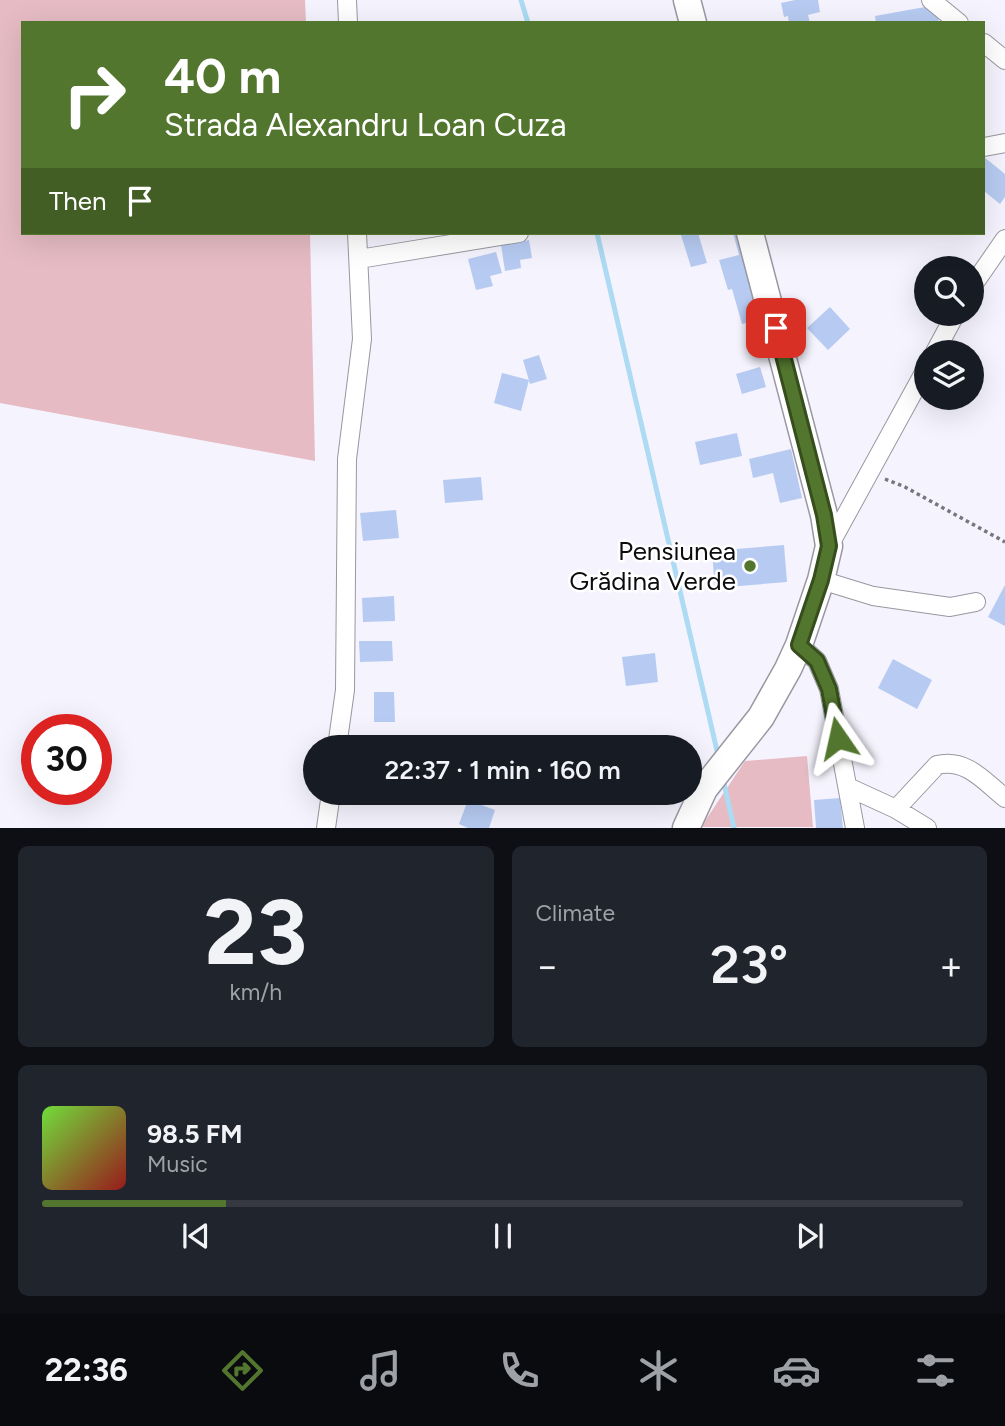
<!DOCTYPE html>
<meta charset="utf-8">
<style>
body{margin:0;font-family:Figtree,sans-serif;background:#20242c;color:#f1f3f6;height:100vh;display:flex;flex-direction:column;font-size:26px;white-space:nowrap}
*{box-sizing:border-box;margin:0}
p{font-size:23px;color:#9ea1a6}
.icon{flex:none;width:38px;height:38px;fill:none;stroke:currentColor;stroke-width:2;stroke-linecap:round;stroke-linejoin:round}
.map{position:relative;height:828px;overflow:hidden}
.details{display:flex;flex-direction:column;gap:18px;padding:18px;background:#0d0f14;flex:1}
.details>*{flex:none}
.hud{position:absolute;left:21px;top:21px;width:964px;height:214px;border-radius:0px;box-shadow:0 7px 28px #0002;background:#53762e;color:#fff;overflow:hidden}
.fabs{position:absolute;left:914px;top:256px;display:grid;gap:14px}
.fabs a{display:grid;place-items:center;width:70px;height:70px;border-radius:50%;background:#171b24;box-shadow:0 7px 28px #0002;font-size:35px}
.speed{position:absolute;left:21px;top:714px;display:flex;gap:14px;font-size:35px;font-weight:700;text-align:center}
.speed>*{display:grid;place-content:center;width:91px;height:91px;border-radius:50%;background:#171b24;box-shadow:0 7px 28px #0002;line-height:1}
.speed .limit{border:10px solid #d22;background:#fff;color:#111}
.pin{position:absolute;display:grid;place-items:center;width:60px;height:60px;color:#fff;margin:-30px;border-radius:14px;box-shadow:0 4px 10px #0006}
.me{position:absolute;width:77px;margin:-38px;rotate:349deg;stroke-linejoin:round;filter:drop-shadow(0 0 5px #0008)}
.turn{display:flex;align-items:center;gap:24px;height:147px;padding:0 28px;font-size:32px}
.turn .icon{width:91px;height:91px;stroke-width:2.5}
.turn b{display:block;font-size:49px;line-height:60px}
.then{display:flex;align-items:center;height:66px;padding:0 28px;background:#0003;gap:14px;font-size:26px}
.big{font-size:52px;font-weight:600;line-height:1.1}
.details .widget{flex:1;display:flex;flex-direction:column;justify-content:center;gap:10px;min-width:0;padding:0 24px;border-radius:10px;background:#20242c}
.details .dial{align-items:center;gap:0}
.dial b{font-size:91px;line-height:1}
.song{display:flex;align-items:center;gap:21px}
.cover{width:84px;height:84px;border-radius:10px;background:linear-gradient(135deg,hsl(100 70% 55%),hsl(0 70% 35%))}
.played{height:7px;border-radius:4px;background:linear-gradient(90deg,#53762e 20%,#363941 20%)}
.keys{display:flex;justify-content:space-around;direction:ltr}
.heat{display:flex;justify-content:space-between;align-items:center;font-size:38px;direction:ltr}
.details .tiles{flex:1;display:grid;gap:18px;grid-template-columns:1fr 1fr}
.widget:last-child{grid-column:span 2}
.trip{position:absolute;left:303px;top:735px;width:399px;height:70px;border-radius:35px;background:#171b24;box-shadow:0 7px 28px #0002;font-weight:600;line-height:70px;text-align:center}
.tab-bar{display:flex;height:112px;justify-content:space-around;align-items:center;background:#090b0e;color:#9ea1a6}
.tab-bar .icon{width:49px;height:49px}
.tab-bar .active{color:#53762e}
.tab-bar b{font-size:32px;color:#f1f3f6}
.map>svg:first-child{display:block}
</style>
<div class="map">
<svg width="1005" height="828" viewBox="0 0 1005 828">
<rect width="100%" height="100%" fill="#f5f3fd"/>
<!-- green -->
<path fill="#e6bbc4" d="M0,0h305l1,23h-283v210h287l5,228 -315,-58z
M807,756l6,71h-112l44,-66z"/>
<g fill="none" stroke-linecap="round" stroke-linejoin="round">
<!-- stream -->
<path stroke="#acdbf3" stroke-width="5" d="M521,0l7,23
M597,233l121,522
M723,779l11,49"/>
</g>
<!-- building -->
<path fill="#b7cbf2" d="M795,0h23l2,12 -12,3 2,8h-21l-1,-7 -4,1 -3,-14z
M936,5l3,18h-63l-1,-7z
M984,157l21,17v23l-5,7 -16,-13z
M688,233h10l9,30 -16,4 -10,-32z
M733,233h13l24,83 -28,8 -10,-35 -4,1 -9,-30 20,-5z
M529,240l3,18 -12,2 1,8 -16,3 -4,-26z
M496,252l6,21 -12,3 3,10 -17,4 -8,-31z
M830,307l20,22 -22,21 -21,-22z
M539,355l8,24 -17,5 -7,-24z
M760,367l6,20 -24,7 -6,-20z
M502,373l27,7 -8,31 -27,-8z
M737,433l5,23 -42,9 -5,-23z
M791,449l11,49 -22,5 -7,-30 -20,5 -4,-19z
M481,477l2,23 -38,3 -2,-23z
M396,510l3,28 -36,3 -3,-28z
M784,545l3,37 -72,6 -3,-37z
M1005,585v41l-17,-9z
M394,596l1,25 -32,1 -1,-24z
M359,641h33l1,20 -33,1z
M655,653l3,29 -32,4 -4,-29z
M893,659l39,21 -15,29 -39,-21z
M374,692h20l1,30h-21z
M496,793h26l-2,6 -24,-5z
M840,798l3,30h-27l-2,-28z
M468,800l27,10 -6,18h-21l-9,-4z"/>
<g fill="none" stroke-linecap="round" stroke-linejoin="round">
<!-- street casing -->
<g stroke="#9997a0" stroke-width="20">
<path id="street" d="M347,0l1,23
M931,0l28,23
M984,43l21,17
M984,147l21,-4
M359,259l160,-26
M971,288l34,-49
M935,352l21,-39
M829,546l97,-177
M821,580l52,16 77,11 26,-5
M799,645l18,16 12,28 26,139
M337,747l8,-57 2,-231 15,-120 -5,-106
M848,787l48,22 31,19
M896,809l41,-44c29,-7 47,16 68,33
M326,828l5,-35"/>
</g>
<!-- secondary casing -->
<g stroke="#9997a0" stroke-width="29">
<path id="secondary" d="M687,0l6,23
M686,828l18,-39 57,-72 27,-48 11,-24 22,-65 8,-34 -5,-31 -74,-282"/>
</g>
<!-- path -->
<path stroke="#77767d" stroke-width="3.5" stroke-dasharray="3.5 3.5" stroke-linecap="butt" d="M885,479l20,8 100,55"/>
<!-- street -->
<use href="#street" stroke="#fff" stroke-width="18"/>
<!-- secondary -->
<use href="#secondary" stroke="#fff" stroke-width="26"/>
</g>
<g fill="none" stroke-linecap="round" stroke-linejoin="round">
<!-- route casing -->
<g stroke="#364d1e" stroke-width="18">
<path id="route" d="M776,328l48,187 5,31 -8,34 -22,65 18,16 12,28 9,49"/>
</g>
<!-- route -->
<use href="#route" stroke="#53762e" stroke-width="12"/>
</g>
<!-- markers -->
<circle fill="#53762e" stroke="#fff" stroke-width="2.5" cx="750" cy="566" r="7"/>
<g text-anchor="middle" stroke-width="5" stroke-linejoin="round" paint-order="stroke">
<!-- poi labels -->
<g font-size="26" fill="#0c0c0f" stroke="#fff" text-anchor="end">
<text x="736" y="560">Pensiunea<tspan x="736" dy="30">Grădina Verde</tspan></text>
</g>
</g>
</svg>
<div class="fabs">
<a><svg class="icon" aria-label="search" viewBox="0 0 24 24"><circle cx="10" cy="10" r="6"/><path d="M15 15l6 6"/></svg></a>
<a><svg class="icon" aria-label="layers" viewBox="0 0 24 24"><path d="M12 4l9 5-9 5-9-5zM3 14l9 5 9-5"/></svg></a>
</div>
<div class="speed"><div class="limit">30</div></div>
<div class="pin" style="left:776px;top:328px;background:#d93025"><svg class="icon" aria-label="arrive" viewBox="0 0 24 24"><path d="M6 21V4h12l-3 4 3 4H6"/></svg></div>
<svg class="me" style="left:838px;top:738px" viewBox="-20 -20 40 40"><path d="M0-17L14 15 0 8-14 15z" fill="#53762e" stroke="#fff" stroke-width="4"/></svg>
<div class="trip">22:37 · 1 min · 160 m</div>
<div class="hud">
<div class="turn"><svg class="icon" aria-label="right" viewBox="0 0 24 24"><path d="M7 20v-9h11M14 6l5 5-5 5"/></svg><div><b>40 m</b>Strada Alexandru Loan Cuza</div></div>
<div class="then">Then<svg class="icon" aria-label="arrive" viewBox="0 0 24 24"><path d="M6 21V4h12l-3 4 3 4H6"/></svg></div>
</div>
</div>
<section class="details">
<div class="tiles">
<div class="widget dial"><b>23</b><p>km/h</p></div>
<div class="widget"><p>Climate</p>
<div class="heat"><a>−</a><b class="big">23°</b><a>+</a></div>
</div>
<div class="widget">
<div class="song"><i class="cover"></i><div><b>98.5 FM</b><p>Music</p></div></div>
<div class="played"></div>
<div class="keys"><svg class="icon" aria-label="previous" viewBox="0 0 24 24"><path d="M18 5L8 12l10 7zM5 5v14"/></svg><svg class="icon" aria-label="pause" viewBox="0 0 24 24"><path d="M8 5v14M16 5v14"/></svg><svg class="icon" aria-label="next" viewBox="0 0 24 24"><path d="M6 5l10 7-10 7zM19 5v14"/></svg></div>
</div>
</div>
</section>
<nav class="tab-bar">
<b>22:36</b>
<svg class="icon active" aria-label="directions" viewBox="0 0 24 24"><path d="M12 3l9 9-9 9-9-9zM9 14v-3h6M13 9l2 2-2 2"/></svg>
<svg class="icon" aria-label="music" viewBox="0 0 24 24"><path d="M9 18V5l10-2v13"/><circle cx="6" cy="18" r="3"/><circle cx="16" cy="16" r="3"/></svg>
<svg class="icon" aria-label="phone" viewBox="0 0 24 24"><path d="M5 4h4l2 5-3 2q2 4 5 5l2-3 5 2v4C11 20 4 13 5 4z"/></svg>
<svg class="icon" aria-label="climate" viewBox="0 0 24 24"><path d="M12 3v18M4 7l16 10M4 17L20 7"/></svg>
<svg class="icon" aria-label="car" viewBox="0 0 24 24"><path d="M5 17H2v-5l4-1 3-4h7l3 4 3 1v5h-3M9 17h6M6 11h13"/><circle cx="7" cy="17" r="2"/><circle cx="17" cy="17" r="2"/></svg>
<svg class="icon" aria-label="filters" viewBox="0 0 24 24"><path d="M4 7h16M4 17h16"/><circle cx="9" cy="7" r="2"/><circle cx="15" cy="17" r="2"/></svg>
</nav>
